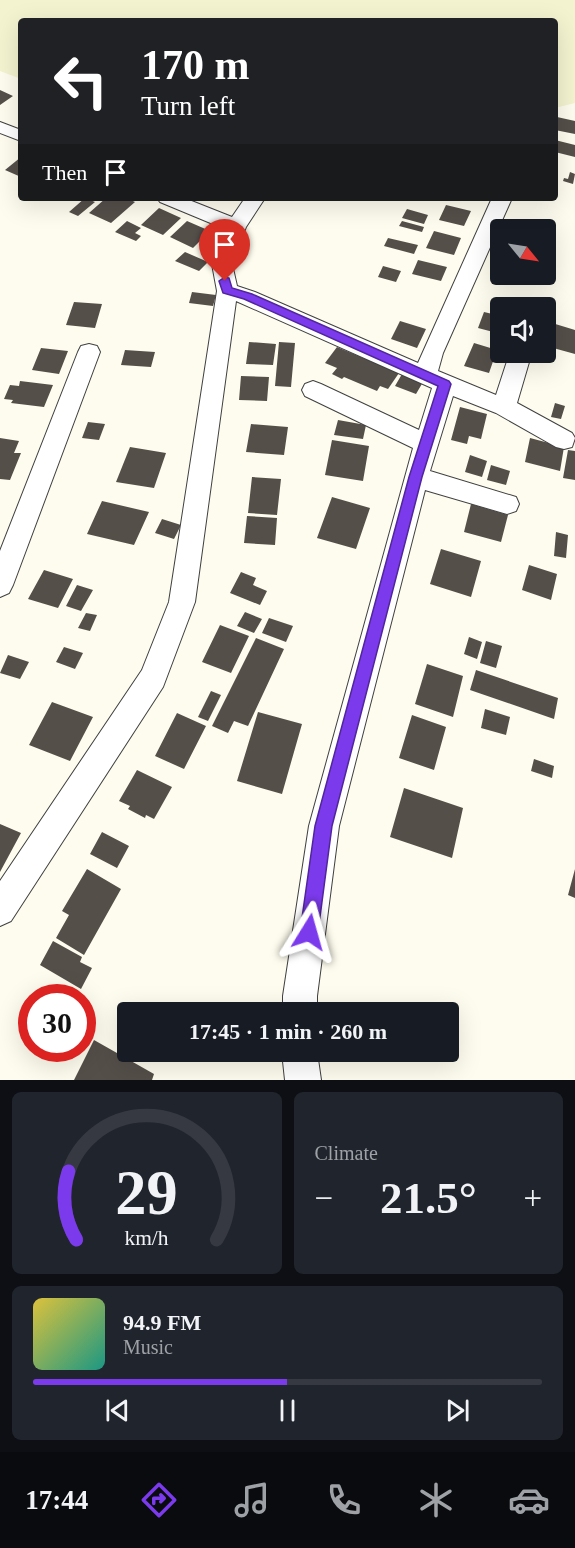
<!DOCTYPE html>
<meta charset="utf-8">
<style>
body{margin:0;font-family:"Times New Roman",serif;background:#20242c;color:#f1f3f6;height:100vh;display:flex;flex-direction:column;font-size:22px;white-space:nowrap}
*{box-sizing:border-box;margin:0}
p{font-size:20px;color:#9ea1a6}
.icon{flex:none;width:33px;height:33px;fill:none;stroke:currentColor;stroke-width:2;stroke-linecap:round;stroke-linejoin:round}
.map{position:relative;height:1080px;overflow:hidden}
.panel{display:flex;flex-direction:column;gap:12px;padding:12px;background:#0d0f14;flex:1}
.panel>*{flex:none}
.guide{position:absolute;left:18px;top:18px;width:540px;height:183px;border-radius:6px;box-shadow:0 6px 24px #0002;background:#202124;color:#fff;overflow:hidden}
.needle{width:39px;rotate:120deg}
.fabs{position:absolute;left:490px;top:219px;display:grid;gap:12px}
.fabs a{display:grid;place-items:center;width:66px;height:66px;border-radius:6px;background:#171b24;box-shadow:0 6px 24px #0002;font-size:30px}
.speed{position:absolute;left:18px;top:984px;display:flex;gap:12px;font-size:30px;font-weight:700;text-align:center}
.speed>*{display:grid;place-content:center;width:78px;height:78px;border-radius:50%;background:#171b24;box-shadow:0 6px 24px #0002;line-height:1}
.speed .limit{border:9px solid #d22;background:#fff;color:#111}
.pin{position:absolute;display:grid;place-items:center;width:51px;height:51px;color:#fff;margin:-62px -26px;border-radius:50% 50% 50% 0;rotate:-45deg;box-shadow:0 0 6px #0007}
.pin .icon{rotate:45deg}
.me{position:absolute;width:66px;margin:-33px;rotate:8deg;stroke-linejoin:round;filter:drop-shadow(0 0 4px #0008)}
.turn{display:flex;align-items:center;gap:21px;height:126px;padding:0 24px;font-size:27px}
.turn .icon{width:78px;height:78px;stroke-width:2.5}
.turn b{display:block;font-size:42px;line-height:51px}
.then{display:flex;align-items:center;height:57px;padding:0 24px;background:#0003;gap:12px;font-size:22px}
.big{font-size:45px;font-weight:700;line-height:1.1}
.panel .widget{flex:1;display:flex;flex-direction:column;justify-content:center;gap:9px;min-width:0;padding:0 21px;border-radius:9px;background:#20242c}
.panel .dial{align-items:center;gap:0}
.dial svg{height:156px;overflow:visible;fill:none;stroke:#363941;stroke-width:7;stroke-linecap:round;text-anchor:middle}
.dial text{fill:#f1f3f6;stroke:none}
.song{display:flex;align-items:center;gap:18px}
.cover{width:72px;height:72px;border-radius:9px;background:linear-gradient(135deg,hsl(50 70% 55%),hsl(170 70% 35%))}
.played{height:6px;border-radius:3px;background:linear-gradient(90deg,#7c3aed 50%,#363941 50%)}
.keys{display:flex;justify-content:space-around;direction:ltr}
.heat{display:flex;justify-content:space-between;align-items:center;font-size:33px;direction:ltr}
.panel .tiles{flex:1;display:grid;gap:12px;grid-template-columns:1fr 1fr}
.widget:last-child{grid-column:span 2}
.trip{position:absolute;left:117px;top:1002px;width:342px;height:60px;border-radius:6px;background:#171b24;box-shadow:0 6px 24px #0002;font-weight:700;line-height:60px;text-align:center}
.dock{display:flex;height:96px;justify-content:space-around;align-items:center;background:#090b0e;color:#9ea1a6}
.dock .icon{width:42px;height:42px}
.dock .selected{color:#7c3aed}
.dock b{font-size:27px;color:#f1f3f6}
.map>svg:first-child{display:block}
</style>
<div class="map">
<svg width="575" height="1080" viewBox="0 0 575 1080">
<rect width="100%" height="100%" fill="#fefcee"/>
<!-- farmland -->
<path fill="#f3f3d0" d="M0,0h575v103l-20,5v-87h-534v58l-21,-8z"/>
<!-- building -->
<path fill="#554f4a" d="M0,90l13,6 -13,9z
M557,117l18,4v13l-20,-4z
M555,140l20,5v12l-20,-5z
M21,157v20l-16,-7z
M570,172l5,2 -2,10 -10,-3 1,-3 4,1z
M85,198l10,4 -17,14 -9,-4z
M106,198h20l9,4 -24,21 -22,-10z
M446,205l25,6 -7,15 -25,-6z
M159,208l22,10 -18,17 -22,-10z
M407,209l21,6 -4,9 -22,-6z
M127,221l14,7 -6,5 6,3 -5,5 -21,-9z
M187,221l23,10 -17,17 -23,-11z
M402,221l22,6 -2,5 -23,-6z
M515,222l26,7v1h-28z
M434,231l27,7 -7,17 -28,-7z
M388,238l30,7 -4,9 -30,-8z
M185,252l23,10 -9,9 -24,-10z
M418,260l29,7 -6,14 -29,-7z
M383,266l18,5 -5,11 -18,-5z
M192,292l24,3 -3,11 -24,-3z
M74,302l28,2 -7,24 -29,-3z
M484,312l17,4v18l-23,-6z
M400,321l26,8 -9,19 -26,-9z
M552,323l23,7v24l-29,-8z
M249,342l27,2 -3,21 -27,-1z
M279,342l16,1 -4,44 -16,-1z
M474,343l23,7 -8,23 -25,-7z
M337,347l62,26 -11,16 -8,-3 -3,5 -33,-14 -2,2 -10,-5 5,-6 -12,-5z
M41,348l27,3 -9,23 -27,-4z
M125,350l30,2 -4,15 -30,-2z
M402,374l21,8 -7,12 -21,-8z
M241,376l28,1 -2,24 -28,-1z
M20,381l33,4 -9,22 -33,-4 2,-3 -9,-1 6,-14 9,1z
M555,403l10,3 -4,13 -10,-2z
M460,407l27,7 -6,25 -12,-3 -2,8 -16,-4z
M338,420l28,5 -3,14 -29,-4z
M88,422l17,2 -6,16 -17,-2z
M251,424l37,3 -4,28 -38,-3z
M0,438l19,3 -5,12h7l-11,27 -10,-1z
M530,438l34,9 -4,24 -35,-9z
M332,440l37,6 -6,35 -38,-6z
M130,447l36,6 -12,35 -38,-6z
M568,450l7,1v29l-12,-2z
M470,455l17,6 -5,16 -17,-5z
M491,465l19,6 -4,14 -19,-5z
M252,477l29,2 -4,36 -29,-2z
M332,497l38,11 -14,41 -39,-11z
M102,501l47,11 -15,33 -47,-11z
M471,504l37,11 -7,27 -37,-10z
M247,516l30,2 -2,27 -31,-2z
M162,519l19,6 -7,14 -19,-6z
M556,532l12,3 -2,23 -12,-2z
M441,549l40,12 -10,36 -41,-13z
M529,565l28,9 -6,26 -29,-10z
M44,570l29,9 -15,29 -30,-9z
M241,572l15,6 -3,7 14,6 -7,14 -30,-12z
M77,585l16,5 -12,21 -15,-5z
M245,612l17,7 -8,14 -17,-7z
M86,613l11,2 -7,16 -12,-3z
M269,618l24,8 -7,16 -24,-9z
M220,625l29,11 -18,37 -29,-11z
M469,637l13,5 -5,17 -13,-5z
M256,638l28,11 -36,77 -14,-5 -6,12 -16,-7z
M486,641l16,5 -6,22 -16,-5z
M64,647l19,6 -8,16 -19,-7z
M8,655l21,7 -9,17 -20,-6z
M427,664l36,12 -10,41 -38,-13z
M476,670l82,28 -4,21 -84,-29z
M211,691l10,4 -13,26 -10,-4z
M52,702l41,15 -23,44 -41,-16z
M485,709l25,8 -4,18 -25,-7z
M258,712l44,12 -20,70 -45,-13z
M177,713l29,13 -22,43 -29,-13z
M412,715l34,12 -12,43 -35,-12z
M534,759l20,7 -2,12 -21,-7z
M137,770l35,17 -18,32 -8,-4 -1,3 -17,-9 2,-3 -11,-5z
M404,788l59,20 -11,50 -62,-21z
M0,824l21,9 -21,39z
M102,832l27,14 -12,22 -27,-14z
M87,869l34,20 -37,66 -28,-17 13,-23 -7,-4z
M575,869v29l-7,-3z
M53,941l29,16 -2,5 12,6 -11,21 -41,-24z
M94,1040l60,34 -2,6h-78z"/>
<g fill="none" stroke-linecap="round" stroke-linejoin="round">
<!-- street casing -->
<g stroke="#404040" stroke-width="2">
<path id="street" d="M0,122l21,8v11l-21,-8z
M157,198h27l48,19 13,-19h20l-19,29 -14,37 5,22 18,6 163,71 74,-165h20l-69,155 -5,18 58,24 14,-43h22l-15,51 55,30 3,5 -3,9 -8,2 -8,-2 -60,-34 -43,-17 -23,75 86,26 3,7 -3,7 -9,3 -82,-24 -86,336 -22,170v16h-34v-16l26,-170 104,-378 -108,-52 -3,-6 3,-6 8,-3 8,3 98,46 13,-42 -196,-87 -41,301 -32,85 -152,234 -11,5v-45l142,-211 27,-68 48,-311 -5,-27 13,-35 -65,-27z
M89,344l8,2 3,6 -87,233 -4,8 -9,4v-46l78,-199 3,-6z
M282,1052h35l4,28h-36z"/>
</g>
<!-- street -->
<use href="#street" fill="#fff" fill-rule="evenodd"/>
</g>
<!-- route -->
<path fill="#7c3aed" stroke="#51269a" stroke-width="1.5" d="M225,277l4,1 3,10 20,6 197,87 2,3 -29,93 -90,349 -14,106 -3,6 -6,3 -6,-3 -3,-6 15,-106 94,-349 29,-91 -194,-87 -21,-6 -4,-12z"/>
</svg>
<div class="fabs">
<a><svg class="needle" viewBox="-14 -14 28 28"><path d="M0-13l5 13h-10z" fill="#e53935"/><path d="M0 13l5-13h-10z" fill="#9ea1a6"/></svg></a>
<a><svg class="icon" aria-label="sound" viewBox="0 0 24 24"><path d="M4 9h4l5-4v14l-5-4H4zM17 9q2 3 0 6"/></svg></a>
</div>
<div class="speed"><div class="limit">30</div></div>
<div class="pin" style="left:225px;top:281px;background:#d93025"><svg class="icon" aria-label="arrive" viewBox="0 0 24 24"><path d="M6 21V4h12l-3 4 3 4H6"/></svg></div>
<svg class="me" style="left:309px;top:932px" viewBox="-20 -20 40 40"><path d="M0-17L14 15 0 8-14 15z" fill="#7c3aed" stroke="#fff" stroke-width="4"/></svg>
<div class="trip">17:45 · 1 min · 260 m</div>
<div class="guide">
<div class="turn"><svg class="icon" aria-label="left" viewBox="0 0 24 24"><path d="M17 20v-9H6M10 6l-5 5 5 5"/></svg><div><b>170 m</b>Turn left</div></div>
<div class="then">Then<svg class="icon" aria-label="arrive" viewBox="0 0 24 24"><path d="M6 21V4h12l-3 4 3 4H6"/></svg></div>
</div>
</div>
<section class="panel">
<div class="tiles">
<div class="widget dial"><svg viewBox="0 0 100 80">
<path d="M14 69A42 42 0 1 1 86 69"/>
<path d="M14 69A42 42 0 0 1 10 34" stroke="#7c3aed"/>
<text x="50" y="56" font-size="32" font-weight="700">29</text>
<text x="50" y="72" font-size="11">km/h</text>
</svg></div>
<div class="widget"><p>Climate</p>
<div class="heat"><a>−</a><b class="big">21.5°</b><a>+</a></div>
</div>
<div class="widget">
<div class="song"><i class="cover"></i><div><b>94.9 FM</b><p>Music</p></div></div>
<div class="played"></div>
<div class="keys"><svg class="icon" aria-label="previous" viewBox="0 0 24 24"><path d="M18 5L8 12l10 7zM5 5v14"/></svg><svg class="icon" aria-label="pause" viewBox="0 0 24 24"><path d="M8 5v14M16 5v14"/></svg><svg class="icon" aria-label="next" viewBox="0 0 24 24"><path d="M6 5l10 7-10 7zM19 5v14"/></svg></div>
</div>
</div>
</section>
<nav class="dock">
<b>17:44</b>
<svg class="icon selected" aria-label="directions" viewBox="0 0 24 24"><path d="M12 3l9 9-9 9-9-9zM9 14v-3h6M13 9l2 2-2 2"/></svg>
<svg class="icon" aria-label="music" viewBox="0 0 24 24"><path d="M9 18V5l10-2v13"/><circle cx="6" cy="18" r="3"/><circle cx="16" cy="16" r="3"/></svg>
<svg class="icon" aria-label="phone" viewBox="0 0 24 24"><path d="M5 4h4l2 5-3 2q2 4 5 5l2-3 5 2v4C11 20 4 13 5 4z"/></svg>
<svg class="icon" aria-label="climate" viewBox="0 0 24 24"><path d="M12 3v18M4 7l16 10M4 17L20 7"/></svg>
<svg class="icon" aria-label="car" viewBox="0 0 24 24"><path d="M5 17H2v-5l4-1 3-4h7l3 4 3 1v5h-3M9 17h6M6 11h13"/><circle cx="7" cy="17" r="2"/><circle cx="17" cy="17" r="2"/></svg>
</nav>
